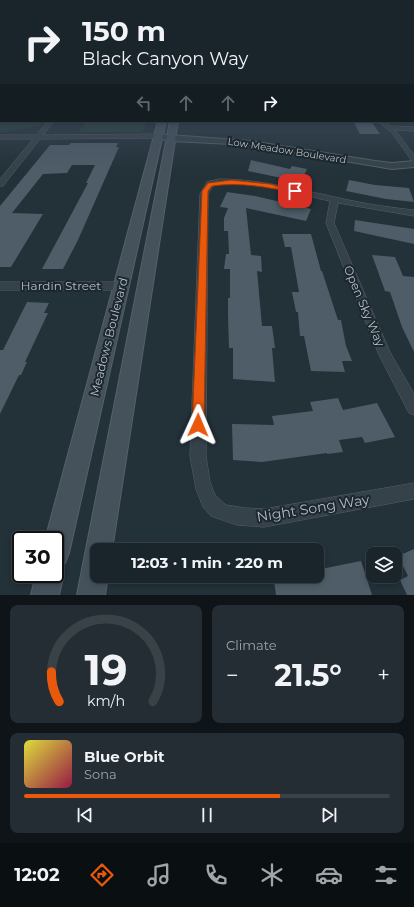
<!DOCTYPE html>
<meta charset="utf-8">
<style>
body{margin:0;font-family:Montserrat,sans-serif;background:#232d33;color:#f1f3f6;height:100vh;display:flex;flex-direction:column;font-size:15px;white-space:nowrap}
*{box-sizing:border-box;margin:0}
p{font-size:13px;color:#9fa5a9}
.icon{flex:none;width:22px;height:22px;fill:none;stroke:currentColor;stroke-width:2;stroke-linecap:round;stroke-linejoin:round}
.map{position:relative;height:595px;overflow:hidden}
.details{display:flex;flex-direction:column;gap:10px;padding:10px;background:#0e1418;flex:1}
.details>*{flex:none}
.hud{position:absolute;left:0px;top:0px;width:414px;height:122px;box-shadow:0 2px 6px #0003,0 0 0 1px #384247;background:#1a252b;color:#f1f3f6;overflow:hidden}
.buttons{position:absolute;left:366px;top:547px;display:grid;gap:8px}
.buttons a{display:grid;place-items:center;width:36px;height:36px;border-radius:8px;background:#1a252b;box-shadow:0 2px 6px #0003,0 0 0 1px #384247;font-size:20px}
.speed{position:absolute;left:12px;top:531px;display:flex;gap:8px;font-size:20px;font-weight:700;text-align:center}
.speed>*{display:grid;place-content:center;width:52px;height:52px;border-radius:50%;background:#1a252b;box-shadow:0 2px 6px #0003,0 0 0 1px #384247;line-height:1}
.speed .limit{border:2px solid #111;border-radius:6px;background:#fff;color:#111}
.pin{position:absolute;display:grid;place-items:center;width:34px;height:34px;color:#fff;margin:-17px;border-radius:8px;box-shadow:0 2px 6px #0006}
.me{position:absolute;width:44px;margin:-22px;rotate:1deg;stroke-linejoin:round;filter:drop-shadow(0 0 3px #0008)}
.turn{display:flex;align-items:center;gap:14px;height:84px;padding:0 16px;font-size:18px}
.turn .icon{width:52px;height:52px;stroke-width:2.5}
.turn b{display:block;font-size:28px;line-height:34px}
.lanes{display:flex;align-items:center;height:38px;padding:0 16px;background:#0003;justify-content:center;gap:20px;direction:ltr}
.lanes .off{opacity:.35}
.big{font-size:30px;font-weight:700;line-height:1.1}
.details .card{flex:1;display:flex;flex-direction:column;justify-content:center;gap:6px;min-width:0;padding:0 14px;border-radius:8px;background:#232d33}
.details .dial{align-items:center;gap:0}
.dial svg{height:104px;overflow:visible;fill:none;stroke:#384247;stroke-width:7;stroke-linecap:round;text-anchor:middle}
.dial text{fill:#f1f3f6;stroke:none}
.song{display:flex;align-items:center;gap:12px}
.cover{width:48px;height:48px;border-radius:6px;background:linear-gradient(135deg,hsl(60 70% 55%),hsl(340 70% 35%))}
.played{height:4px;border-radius:2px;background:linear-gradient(90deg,#ea580c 70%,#384247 70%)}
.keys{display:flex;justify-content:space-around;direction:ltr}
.heat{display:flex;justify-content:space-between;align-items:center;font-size:22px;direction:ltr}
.details .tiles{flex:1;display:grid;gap:10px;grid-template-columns:1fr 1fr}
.card:last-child{grid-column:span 2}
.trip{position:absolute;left:90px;top:543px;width:234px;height:40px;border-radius:8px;background:#1a252b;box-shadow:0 2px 6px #0003,0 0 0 1px #384247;font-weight:700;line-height:40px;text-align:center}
.tab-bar{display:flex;height:64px;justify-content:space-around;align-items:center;background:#0a0f11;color:#9fa5a9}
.tab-bar .icon{width:28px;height:28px}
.tab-bar .current{color:#ea580c}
.tab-bar b{font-size:18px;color:#f1f3f6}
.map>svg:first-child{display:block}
</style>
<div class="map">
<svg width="414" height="595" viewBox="0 0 414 595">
<rect width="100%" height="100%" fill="#233139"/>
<!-- green -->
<path fill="#283e3a" d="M7,121h37l-3,4 -41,8v-8z
M86,121h59v8l-6,3h-60z"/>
<!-- building -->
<path fill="#4e5d67" d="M353,121h18l9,13h-20z
M71,143h47l-2,4h3l-41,93 -15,29h-21l46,-86h-2l9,-18h-23l-5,8 -24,1 -31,39 31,1 -32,53h-11v-61l50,-61h19z
M251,160l39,9 2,-3 15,3 -6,13 -53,-11z
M349,180l26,5 34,3 5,14 -28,-3 -40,-8z
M227,192l28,4 56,13 -5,12 -60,-13 5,47 10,1 1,16 -5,-1 5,55h10l3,22h-3l3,34 -42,-3v-31h-4l-1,-33v-17h2v-29h-6l2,-15h3l-1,-23h-4v-13l4,-10 -8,-1z
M355,220l59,9v15l-60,-13z
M282,234h29l10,37h1l16,49h3l5,26 6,15h-10l3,11 -34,-1 -7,-35h-4l-2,-24h-2l-4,-20h7l-8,-45h-6z
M372,255l23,2 8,19 11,1v75l-12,-25 -12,-35 -5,-1z
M27,302l22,1 -5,10h4l-23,49h2l-6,13h-2l-19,39v-64h3z
M338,398l5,12 34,-7 18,34 -30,6 -3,-6 -23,3 4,12 -16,2v-1l-65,9 -29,-2 -1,-36 42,1 -2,-9 41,-5 -3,-9z
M414,549v46h-7l-7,-15 8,-4 -10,-20z
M361,561l11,34h-96l-2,-14 49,-4 -2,-8z"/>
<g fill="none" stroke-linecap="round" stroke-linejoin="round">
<!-- minor casing -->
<g stroke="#556067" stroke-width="1">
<path id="minor" d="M48,121h6l-11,14 116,-1 3,2 -3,2 -119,1 -37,47h-3v-7l33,-40h-33v-4h36z
M378,121h6l7,5 23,1v4l-19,-1 19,25v7l-2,-1 -20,-28z
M220,179c36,0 71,9 106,16 29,7 58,12 88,15v6l-76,-13 -4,20 56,129 24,42v21l-5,-2 -30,-58 -53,-132 4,-22c-34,-7 -84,-24 -117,-15l-5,8 -2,262 4,26 5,13 11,10 19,3 19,1 150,-26v16l-150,28 -27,-2 -26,-9 -8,-9 -7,-18 -6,-33 10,-262 7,-12z
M0,282h122l5,4 -5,4h-122z"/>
</g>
<!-- tertiary casing -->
<g stroke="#556067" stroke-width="2">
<path id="tertiary" d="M156,134l95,7 124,20 17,2 22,-2v6l-22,2 -141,-24 -79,-4 -16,-3z"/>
</g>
<!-- secondary casing -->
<g stroke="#556067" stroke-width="2">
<path id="secondary" d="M158,121h8l-97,432 -4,10 -5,1 4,10 -5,21h-28l5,-21h19v-34h-10z
M170,121h8l-66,429h-15v26h11l-3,19h-28z"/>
</g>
<!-- minor -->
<use href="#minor" fill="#364249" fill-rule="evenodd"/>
<!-- tertiary -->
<use href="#tertiary" fill="#364249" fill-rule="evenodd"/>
<!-- secondary -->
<use href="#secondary" fill="#45525c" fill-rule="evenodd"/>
</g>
<!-- sky -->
<linearGradient id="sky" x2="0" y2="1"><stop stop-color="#131b1f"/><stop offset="0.51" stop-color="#3f4e5f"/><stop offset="1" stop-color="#3f4e5f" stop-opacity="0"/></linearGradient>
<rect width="414" height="171" fill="url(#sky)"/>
<!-- route -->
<path fill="#ea580c" stroke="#983908" d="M231,180l39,4 28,7 -3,2c-28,-6 -55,-11 -83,-7l-4,5 -4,234 -1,5 -5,1 -4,-1 -2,-5 10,-234 6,-8z"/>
<g text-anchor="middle" stroke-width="4" stroke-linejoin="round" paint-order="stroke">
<!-- far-street labels -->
<g font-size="10" fill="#b2bdc5" stroke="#1c272e">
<text transform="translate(287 150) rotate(9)" y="4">Low Meadow Boulevard</text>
</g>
<!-- street labels -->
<g font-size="12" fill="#b2bdc5" stroke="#1c272e">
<text x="61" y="290">Hardin Street</text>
<text transform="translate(364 306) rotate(67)" y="4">Open Sky Way</text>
<text transform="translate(109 337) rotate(-76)" y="4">Meadows Boulevard</text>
</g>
<!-- near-street labels -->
<g font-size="14" fill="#b2bdc5" stroke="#1c272e">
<text transform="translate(313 508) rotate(-9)" y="5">Night Song Way</text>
</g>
</g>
</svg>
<div class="buttons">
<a><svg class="icon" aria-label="layers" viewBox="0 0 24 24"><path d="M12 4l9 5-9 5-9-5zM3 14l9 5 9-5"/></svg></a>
</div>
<div class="speed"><div class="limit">30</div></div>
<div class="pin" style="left:295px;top:191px;background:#d93025"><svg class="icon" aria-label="arrive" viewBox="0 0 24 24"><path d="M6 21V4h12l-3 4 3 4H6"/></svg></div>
<svg class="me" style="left:198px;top:425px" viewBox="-20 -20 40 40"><path d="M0-17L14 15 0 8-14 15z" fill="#ea580c" stroke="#fff" stroke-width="4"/></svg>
<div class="trip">12:03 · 1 min · 220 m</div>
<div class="hud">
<div class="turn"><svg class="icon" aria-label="right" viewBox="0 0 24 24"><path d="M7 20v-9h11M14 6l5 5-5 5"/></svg><div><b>150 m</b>Black Canyon Way</div></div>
<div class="lanes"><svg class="icon off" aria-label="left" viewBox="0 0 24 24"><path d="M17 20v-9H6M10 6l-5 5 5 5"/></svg><svg class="icon off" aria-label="ahead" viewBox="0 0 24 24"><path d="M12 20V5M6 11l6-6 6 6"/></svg><svg class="icon off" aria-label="ahead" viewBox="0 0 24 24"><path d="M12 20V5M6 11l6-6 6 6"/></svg><svg class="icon" aria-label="right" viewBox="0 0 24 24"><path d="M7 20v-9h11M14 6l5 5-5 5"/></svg></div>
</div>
</div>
<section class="details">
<div class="tiles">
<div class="card dial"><svg viewBox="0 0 100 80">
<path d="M14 69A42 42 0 1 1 86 69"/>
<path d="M14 69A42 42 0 0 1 8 46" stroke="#ea580c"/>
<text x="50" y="56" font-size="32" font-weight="700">19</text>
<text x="50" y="72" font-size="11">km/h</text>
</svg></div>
<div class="card"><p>Climate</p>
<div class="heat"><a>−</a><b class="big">21.5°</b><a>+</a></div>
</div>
<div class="card">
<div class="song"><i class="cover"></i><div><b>Blue Orbit</b><p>Sona</p></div></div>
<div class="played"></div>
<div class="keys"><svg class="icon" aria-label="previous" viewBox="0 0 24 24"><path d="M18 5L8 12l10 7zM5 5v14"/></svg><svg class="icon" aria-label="pause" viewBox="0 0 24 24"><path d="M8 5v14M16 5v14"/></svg><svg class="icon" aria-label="next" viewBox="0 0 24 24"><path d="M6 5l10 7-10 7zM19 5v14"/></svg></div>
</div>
</div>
</section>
<nav class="tab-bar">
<b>12:02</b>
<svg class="icon current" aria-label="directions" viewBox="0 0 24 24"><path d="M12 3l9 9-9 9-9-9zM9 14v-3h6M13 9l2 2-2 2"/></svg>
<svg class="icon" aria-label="music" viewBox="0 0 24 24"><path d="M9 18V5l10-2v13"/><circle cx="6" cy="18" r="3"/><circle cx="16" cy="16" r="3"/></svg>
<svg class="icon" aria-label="phone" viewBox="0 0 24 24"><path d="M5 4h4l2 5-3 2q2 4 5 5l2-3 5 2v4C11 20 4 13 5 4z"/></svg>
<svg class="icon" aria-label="climate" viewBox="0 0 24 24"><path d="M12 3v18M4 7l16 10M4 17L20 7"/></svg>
<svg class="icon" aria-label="car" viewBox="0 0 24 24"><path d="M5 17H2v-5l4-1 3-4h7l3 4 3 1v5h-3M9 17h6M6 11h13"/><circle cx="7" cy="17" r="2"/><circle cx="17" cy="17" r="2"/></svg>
<svg class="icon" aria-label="filters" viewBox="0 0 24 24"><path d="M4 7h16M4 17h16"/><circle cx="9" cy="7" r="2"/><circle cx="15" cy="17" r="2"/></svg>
</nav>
